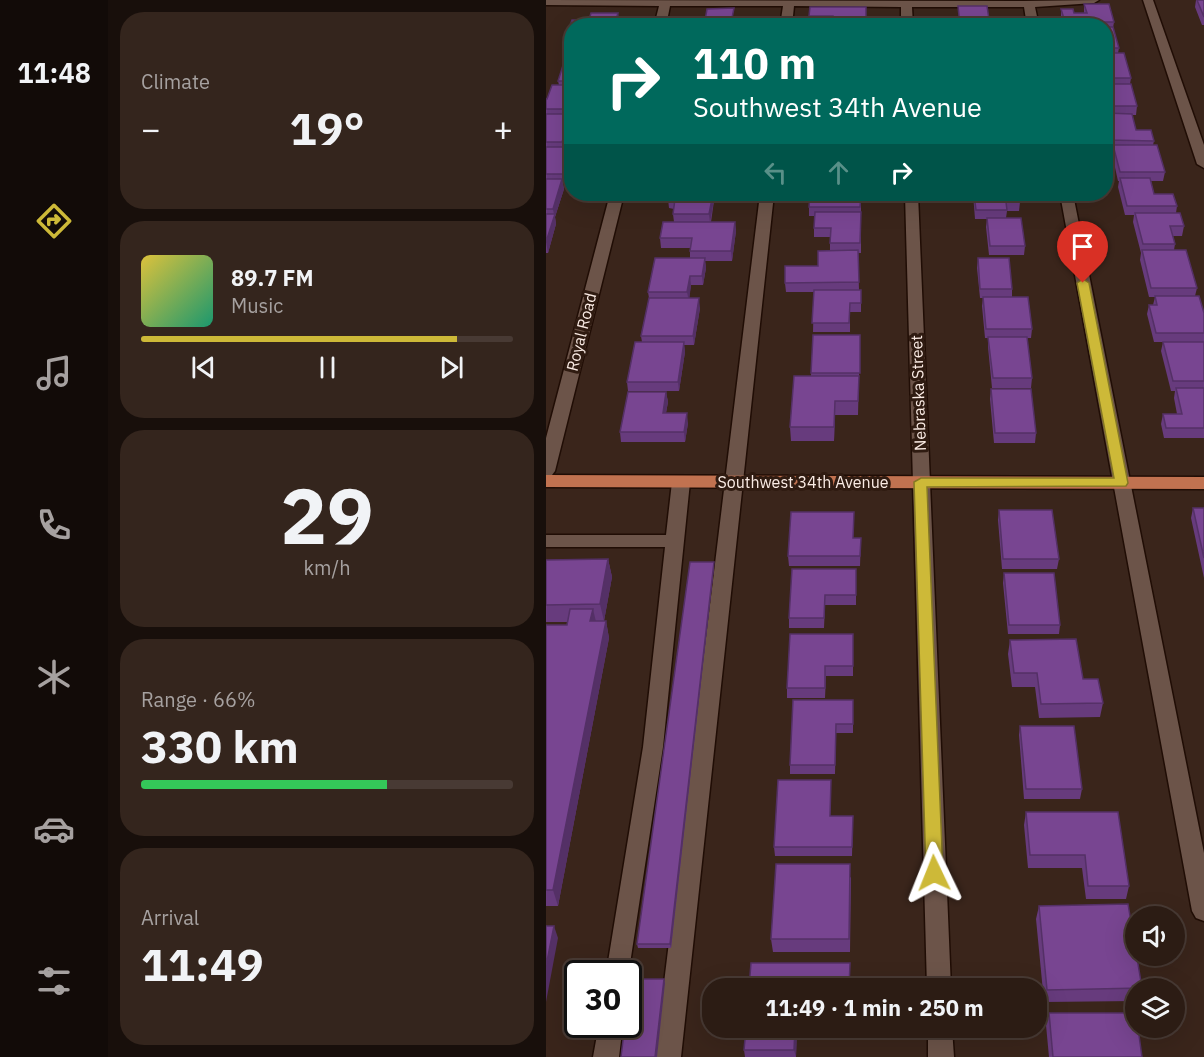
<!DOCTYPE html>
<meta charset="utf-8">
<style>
body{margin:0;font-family:"IBM Plex Sans",sans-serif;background:#34251d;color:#f1f3f6;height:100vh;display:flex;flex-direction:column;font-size:22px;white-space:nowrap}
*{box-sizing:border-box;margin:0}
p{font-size:20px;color:#a6a1a0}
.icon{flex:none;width:33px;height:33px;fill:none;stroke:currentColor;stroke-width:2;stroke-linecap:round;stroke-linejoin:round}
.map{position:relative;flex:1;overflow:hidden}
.drawer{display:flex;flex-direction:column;gap:12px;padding:12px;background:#180f0b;width:438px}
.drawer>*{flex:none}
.banner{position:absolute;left:18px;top:18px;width:549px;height:183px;border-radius:24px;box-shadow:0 6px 24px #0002,0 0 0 2px #483a34;background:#00695c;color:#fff;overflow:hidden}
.controls{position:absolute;left:579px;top:906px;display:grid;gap:12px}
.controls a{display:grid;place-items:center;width:60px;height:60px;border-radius:50%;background:#2c1c14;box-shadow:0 6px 24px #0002,0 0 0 2px #483a34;font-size:30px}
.speed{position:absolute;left:18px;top:960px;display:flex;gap:12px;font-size:30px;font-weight:700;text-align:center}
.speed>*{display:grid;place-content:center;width:78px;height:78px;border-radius:50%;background:#2c1c14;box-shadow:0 6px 24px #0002,0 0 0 2px #483a34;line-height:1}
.speed .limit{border:3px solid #111;border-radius:9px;background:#fff;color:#111}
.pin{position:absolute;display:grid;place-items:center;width:51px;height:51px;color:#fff;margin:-62px -26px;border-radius:50% 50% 50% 0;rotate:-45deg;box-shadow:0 0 6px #0007}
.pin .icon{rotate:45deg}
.me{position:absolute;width:66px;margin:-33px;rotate:358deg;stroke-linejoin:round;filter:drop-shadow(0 0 4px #0008)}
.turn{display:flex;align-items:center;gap:21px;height:126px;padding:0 30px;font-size:27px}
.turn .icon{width:78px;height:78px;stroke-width:2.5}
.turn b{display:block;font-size:42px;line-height:51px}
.lanes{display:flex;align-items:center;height:57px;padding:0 30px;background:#0003;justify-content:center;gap:30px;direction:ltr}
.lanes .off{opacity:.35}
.big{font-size:45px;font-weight:700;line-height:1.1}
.drawer .tile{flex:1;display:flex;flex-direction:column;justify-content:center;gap:9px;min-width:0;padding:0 21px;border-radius:24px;background:#34251d}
.drawer .dial{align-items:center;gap:0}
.dial b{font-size:78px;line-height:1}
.song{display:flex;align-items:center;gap:18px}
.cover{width:72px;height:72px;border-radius:9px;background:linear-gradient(135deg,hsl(50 70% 55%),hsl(160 70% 35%))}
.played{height:6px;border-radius:3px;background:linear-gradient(90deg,#cdb938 85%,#483a34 85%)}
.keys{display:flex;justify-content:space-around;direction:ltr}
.heat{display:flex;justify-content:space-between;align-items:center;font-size:33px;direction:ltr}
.charge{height:9px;border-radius:4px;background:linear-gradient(90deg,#34c759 66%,#483a34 0)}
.trip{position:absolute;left:156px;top:978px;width:345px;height:60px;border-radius:24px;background:#2c1c14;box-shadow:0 6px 24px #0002,0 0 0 2px #483a34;font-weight:700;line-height:60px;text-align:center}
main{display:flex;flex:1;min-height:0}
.menu{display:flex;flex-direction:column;width:108px;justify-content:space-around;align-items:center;background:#120b08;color:#a6a1a0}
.menu .icon{width:42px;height:42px}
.menu .on{color:#cdb938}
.menu b{font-size:27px;color:#f1f3f6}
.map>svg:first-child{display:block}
</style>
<main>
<nav class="menu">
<b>11:48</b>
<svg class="icon on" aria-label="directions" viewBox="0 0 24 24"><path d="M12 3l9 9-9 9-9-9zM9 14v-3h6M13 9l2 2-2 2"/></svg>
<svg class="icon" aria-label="music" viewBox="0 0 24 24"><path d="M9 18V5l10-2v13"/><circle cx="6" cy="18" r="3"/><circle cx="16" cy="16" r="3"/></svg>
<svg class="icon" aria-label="phone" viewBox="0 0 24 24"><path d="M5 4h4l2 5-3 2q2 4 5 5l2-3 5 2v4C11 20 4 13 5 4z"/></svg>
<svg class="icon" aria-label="climate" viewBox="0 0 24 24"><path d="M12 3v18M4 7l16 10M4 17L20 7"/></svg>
<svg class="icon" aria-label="car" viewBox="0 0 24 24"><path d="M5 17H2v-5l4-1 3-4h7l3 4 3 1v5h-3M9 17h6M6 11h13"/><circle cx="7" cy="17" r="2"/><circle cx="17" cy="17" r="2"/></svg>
<svg class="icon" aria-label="filters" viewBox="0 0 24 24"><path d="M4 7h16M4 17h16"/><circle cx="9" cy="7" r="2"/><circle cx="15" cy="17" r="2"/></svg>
</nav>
<section class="drawer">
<div class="tile"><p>Climate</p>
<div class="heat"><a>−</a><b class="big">19°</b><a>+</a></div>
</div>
<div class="tile">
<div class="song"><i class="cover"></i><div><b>89.7 FM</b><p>Music</p></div></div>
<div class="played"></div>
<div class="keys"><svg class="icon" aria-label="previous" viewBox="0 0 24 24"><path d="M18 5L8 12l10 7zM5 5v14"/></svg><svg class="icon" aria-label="pause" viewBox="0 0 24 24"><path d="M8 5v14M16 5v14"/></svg><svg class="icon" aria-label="next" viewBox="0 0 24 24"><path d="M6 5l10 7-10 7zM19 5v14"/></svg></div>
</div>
<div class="tile dial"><b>29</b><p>km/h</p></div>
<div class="tile"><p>Range · 66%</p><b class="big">330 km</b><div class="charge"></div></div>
<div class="tile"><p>Arrival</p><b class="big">11:49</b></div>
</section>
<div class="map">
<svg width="658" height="1057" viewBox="0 0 658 1057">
<rect width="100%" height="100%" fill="#3a251b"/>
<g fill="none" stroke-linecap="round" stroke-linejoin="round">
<!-- minor casing -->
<g stroke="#200d05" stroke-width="3">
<path id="minor" d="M0,0l477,1 76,-1 -5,3 -59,4 4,19h-12l-3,-19h-112l1,19h-12v-19l-107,-1 -2,20h-12l3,-20h-113l-4,20h-12l5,-20 -113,-1z
M597,0h10l51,145v23l-7,-4z
M64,194h14l-69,277 -3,4 -6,2v-39z
M214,194h14l-93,863h-26z
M359,194h13l33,794h-24z
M514,194h13l131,659v68l-8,-3 -4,-7z
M135,476l6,2 3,4 -27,265 -35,230v-3h-22l37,-227 22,-200h-119v-12h120l6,-53 3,-4z
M53,1024h24l-4,33h-26z
M382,1028h24l2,29h-26z"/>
</g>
<!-- major casing -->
<g stroke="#200d05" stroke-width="3">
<path id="major" d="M0,475l658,2v12l-658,-2z"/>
</g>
<!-- minor -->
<use href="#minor" fill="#6c5449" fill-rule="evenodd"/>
<!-- major -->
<use href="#major" fill="#c17250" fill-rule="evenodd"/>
</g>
<!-- wall -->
<path fill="#673b7d" d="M650,0h8v25h-2l-7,-18z
M538,4l30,18 -1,6 6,20 -1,5 13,25 -1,6 7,22 -1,9h-4l4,15 18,11 -1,4 12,27 -2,9h-12l3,13 23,12 -1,7 8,13 -2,10h-9l2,8 -1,6 23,38 -2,8 9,17v125h-40l-3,-14 2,-10h14l-3,-16 1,-7h-4l-10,-40 2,-9h-9l-7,-28 2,-9h4l2,-8h-6l-9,-37 1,-7 -8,-31 1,-7h-9l-7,-28 1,-6h-1l-6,-27v-5h-5l-1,-7v-116h-43l-2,-9v-8l13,4h10z
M320,7l-33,18h-23l-1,-9z
M45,13h27l1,8 -1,5h-46v12h-2l-1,-9 3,-9h17z
M26,40v17h-2l-1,-9z
M26,59v78h-3l-4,10h7v27l-3,10h-6l1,5 -9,28 1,7 -8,29h-2v-154l13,-14 -1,-4z
M123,194h46l-4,28h24l1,9 -4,30h-27l1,7 -3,17h-12l-2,13 11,10 -6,37h-10l1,7 -6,39h-51l-1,-9 15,-40 -1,-6 8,-38 -1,-6 42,-34v-10h-29l-1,-10 14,-16 -1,-8 1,-5 -5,-1 -1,-9z
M427,194h46l1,8 -1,9h-12l-1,7 19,28 -1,9h-35l-3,-28 1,-8h-12z
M480,194h28v2h-28z
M294,195h21v58h-3l1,37h2v22h-11v20h-37l1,-40h-28l-1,-9 33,-17 12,-16v-13h-16v-21h-5v-9z
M432,258l34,31v8l20,32 -1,9h-4l5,40 -1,10h-39l-4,-41v-9h-3l-3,-32 1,-8h-3l-3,-30z
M267,335h47l-2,80h-23l-1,26h-43l-1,-14 21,-51z
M445,389l45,44 -1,10h-41l-4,-44z
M120,392l2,10 -2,11 22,10 -3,19h-64l-1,-10z
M647,508h11v70l-13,-60z
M453,510l60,49 -2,10h-55l-4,-49z
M308,538h7l-1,28h-71l-1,-10z
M62,559l4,18 -8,44h2l3,17 -51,268h-12v-281h21l1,-3h-22v-62z
M168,567l-43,381h-33l-1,-4z
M310,569v36h-31l-1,23h-35v-10z
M458,573l56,52 -1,9h-51l-5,-51z
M307,634v42h-27l-1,22h-38v-10z
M464,640l73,39 20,24 -3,14 -61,1 -4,-31h-23l-4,-33z
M307,700v33h-17l-1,41h-45v-9z
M474,726l62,63 -2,10h-56l-5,-64z
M285,790l-1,26h23l-1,40h-77l-1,-9z
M480,812l103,74 -3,13h-40l-4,-31h-54l-4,-43z
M305,877l-1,75h-77l-2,-13z
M493,906l97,82v13l-92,1 -8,-83z
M503,1013l93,44h-93l-3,-32z
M251,1028l-1,29h-51l-1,-7z"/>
<!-- shaded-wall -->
<path fill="#543066" d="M72,13l1,8 -1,5h-4z
M21,128l2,9 -5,14 -2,-9z
M26,160v14l-3,10 -2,-10z
M16,179l2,10 -9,28 1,7 -8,29 -2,-11 8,-27 -1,-6z
M167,194h2l-5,29 -1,-9z
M189,222l1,9 -4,30 -1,-10z
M159,258l1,10 -3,17 -1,-9z
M144,276l1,9 -2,17 -2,-10z
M153,298l1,10 -6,37 -1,-9z
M138,342l1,10 -6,39 -1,-9z
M120,392l2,10 -4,21 -1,-10z
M289,401v14l-1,26v-14z
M141,413l1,10 -3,19 -1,-10z
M62,559l4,18 -8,44 -4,-17z
M168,562v5l-43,381 -1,-4z
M47,609l4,17 -7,-5z
M60,621l3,17 -51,268 -5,-16z
M8,926l4,12 -12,64v-36z
M118,979l1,4 -8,74h-2z
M249,1028h2l-1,29 -2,-7z"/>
<!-- building -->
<path fill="#784591" stroke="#543066" stroke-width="1.5" d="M651,0h7v17z
M538,4h25l5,18h-49l-4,-13h12l1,4h13z
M412,6h29l3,20h-30z
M264,7h56v19h-33v-10h-24z
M188,8l-2,10h34l-1,8h-61l3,-17z
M45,13h27l-4,13h-42v3h-3l3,-9h17z
M560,27h7l6,21h-13z
M26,40v8h-3z
M560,53h18l7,25h-25z
M19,59h7v22h-14z
M560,84h25l6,22h-31z
M6,85h20v24h-26v-10h1z
M560,113l26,1 4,16h15l3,11 -46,-1 -2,-13z
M0,114h26v14h-5l-5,14h-16z
M567,145h44l8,27h-45z
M0,147h26v13l-5,14h-21z
M574,178h30l4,16h19l4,12h-50z
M0,179h16l-9,30h-7z
M123,194h44l-4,20h-36l2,-15h-7z
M264,194h30l-1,1h22l-1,12h-51z
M428,194h45l1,8h-14l1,8h-31z
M269,212h46l-1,31h-30l1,-15h-17z
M589,213h45l4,13h-14l5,18h-32z
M0,214h9l-9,28z
M441,218h34l4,28h-35z
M117,222h72l-4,29h-41l2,-13h-32z
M312,250l1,32 -74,1v-17h33v-15z
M596,250h44l11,38h-46z
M109,258h50l-3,18h-12l-3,16h-39z
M432,258h31l3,31h-32z
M268,290h47v13h-11l-1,20h-37z
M609,296h44l5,17v20h-48l-7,-28h8z
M437,297h45l4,32h-46z
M103,298h50l-6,38h-52z
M267,335h47v38h-49z
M442,337h39l5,41h-39z
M89,342h49l-6,40h-51z
M617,342h41v39h-31z
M248,376h65l-1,25h-23l-1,26h-44z
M630,388h28v40h-38l-3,-14h19z
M445,389h40l5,44h-41z
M82,392h38l-3,21h24l-3,19h-64z
M647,508h11v50z
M453,510h53l7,49h-56z
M245,512h63l-1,26h8l-1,18h-72z
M62,559l-8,45 -54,1v-45z
M144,562h24l-44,382h-33z
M246,569h64v26h-31l-1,23h-35z
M458,573h50l6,52h-51z
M24,609h23l-3,12h16l-53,269h-7v-265h21z
M244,634h63v32h-28v22h-38z
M530,639l7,40h15l5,24 -62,1 -4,-31h-23l-4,-33z
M247,700h60v24h-17l-1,41h-45z
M474,726h54l8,63h-56z
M232,780h53l-1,36h23l-1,31h-78z
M480,812h92l11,74h-41l-3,-31h-55z
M230,864h74l-1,75h-78z
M582,904l14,84 -95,2 -8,-84z
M0,926h8l-8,40z
M205,963h99l-1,25h-100z
M85,979h33l-9,78h-34l4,-33h3v-23z
M503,1013h87v15h2l4,29h-89z
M200,1028h49l-1,22h-50z"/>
<!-- route -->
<path fill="#cdb938" stroke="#857824" stroke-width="1.5" d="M537,279l6,4 39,200 -2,3 -199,1 16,386 -2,6 -7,2 -6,-2 -2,-6 -12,-391 7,-4h193l-37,-195z"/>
<g text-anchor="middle" stroke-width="6" stroke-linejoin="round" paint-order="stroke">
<!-- street labels -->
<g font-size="16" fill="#faebe4" stroke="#2f1b11">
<text transform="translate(35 332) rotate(-76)" y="6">Royal Road</text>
<text transform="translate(372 393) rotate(-92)" y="6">Nebraska Street</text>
<text x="257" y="488">Southwest 34th Avenue</text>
</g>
</g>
</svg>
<div class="controls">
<a><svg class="icon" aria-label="sound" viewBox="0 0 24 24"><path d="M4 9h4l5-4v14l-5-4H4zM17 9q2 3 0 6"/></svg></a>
<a><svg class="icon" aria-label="layers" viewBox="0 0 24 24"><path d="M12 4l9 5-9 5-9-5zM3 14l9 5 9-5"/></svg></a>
</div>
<div class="speed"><div class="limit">30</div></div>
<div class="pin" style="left:537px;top:283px;background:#d93025"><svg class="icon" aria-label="arrive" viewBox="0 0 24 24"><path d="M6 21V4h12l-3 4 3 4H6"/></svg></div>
<svg class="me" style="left:388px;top:873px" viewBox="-20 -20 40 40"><path d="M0-17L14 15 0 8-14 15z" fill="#cdb938" stroke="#fff" stroke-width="4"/></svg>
<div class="trip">11:49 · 1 min · 250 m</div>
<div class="banner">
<div class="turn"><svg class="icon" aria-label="right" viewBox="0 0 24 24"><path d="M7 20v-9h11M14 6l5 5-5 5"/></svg><div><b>110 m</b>Southwest 34th Avenue</div></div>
<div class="lanes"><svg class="icon off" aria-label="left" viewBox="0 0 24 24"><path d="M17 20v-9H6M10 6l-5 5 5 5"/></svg><svg class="icon off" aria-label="ahead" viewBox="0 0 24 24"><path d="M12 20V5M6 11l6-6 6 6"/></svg><svg class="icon" aria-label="right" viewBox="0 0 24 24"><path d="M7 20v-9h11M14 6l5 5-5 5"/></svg></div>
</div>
</div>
</main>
